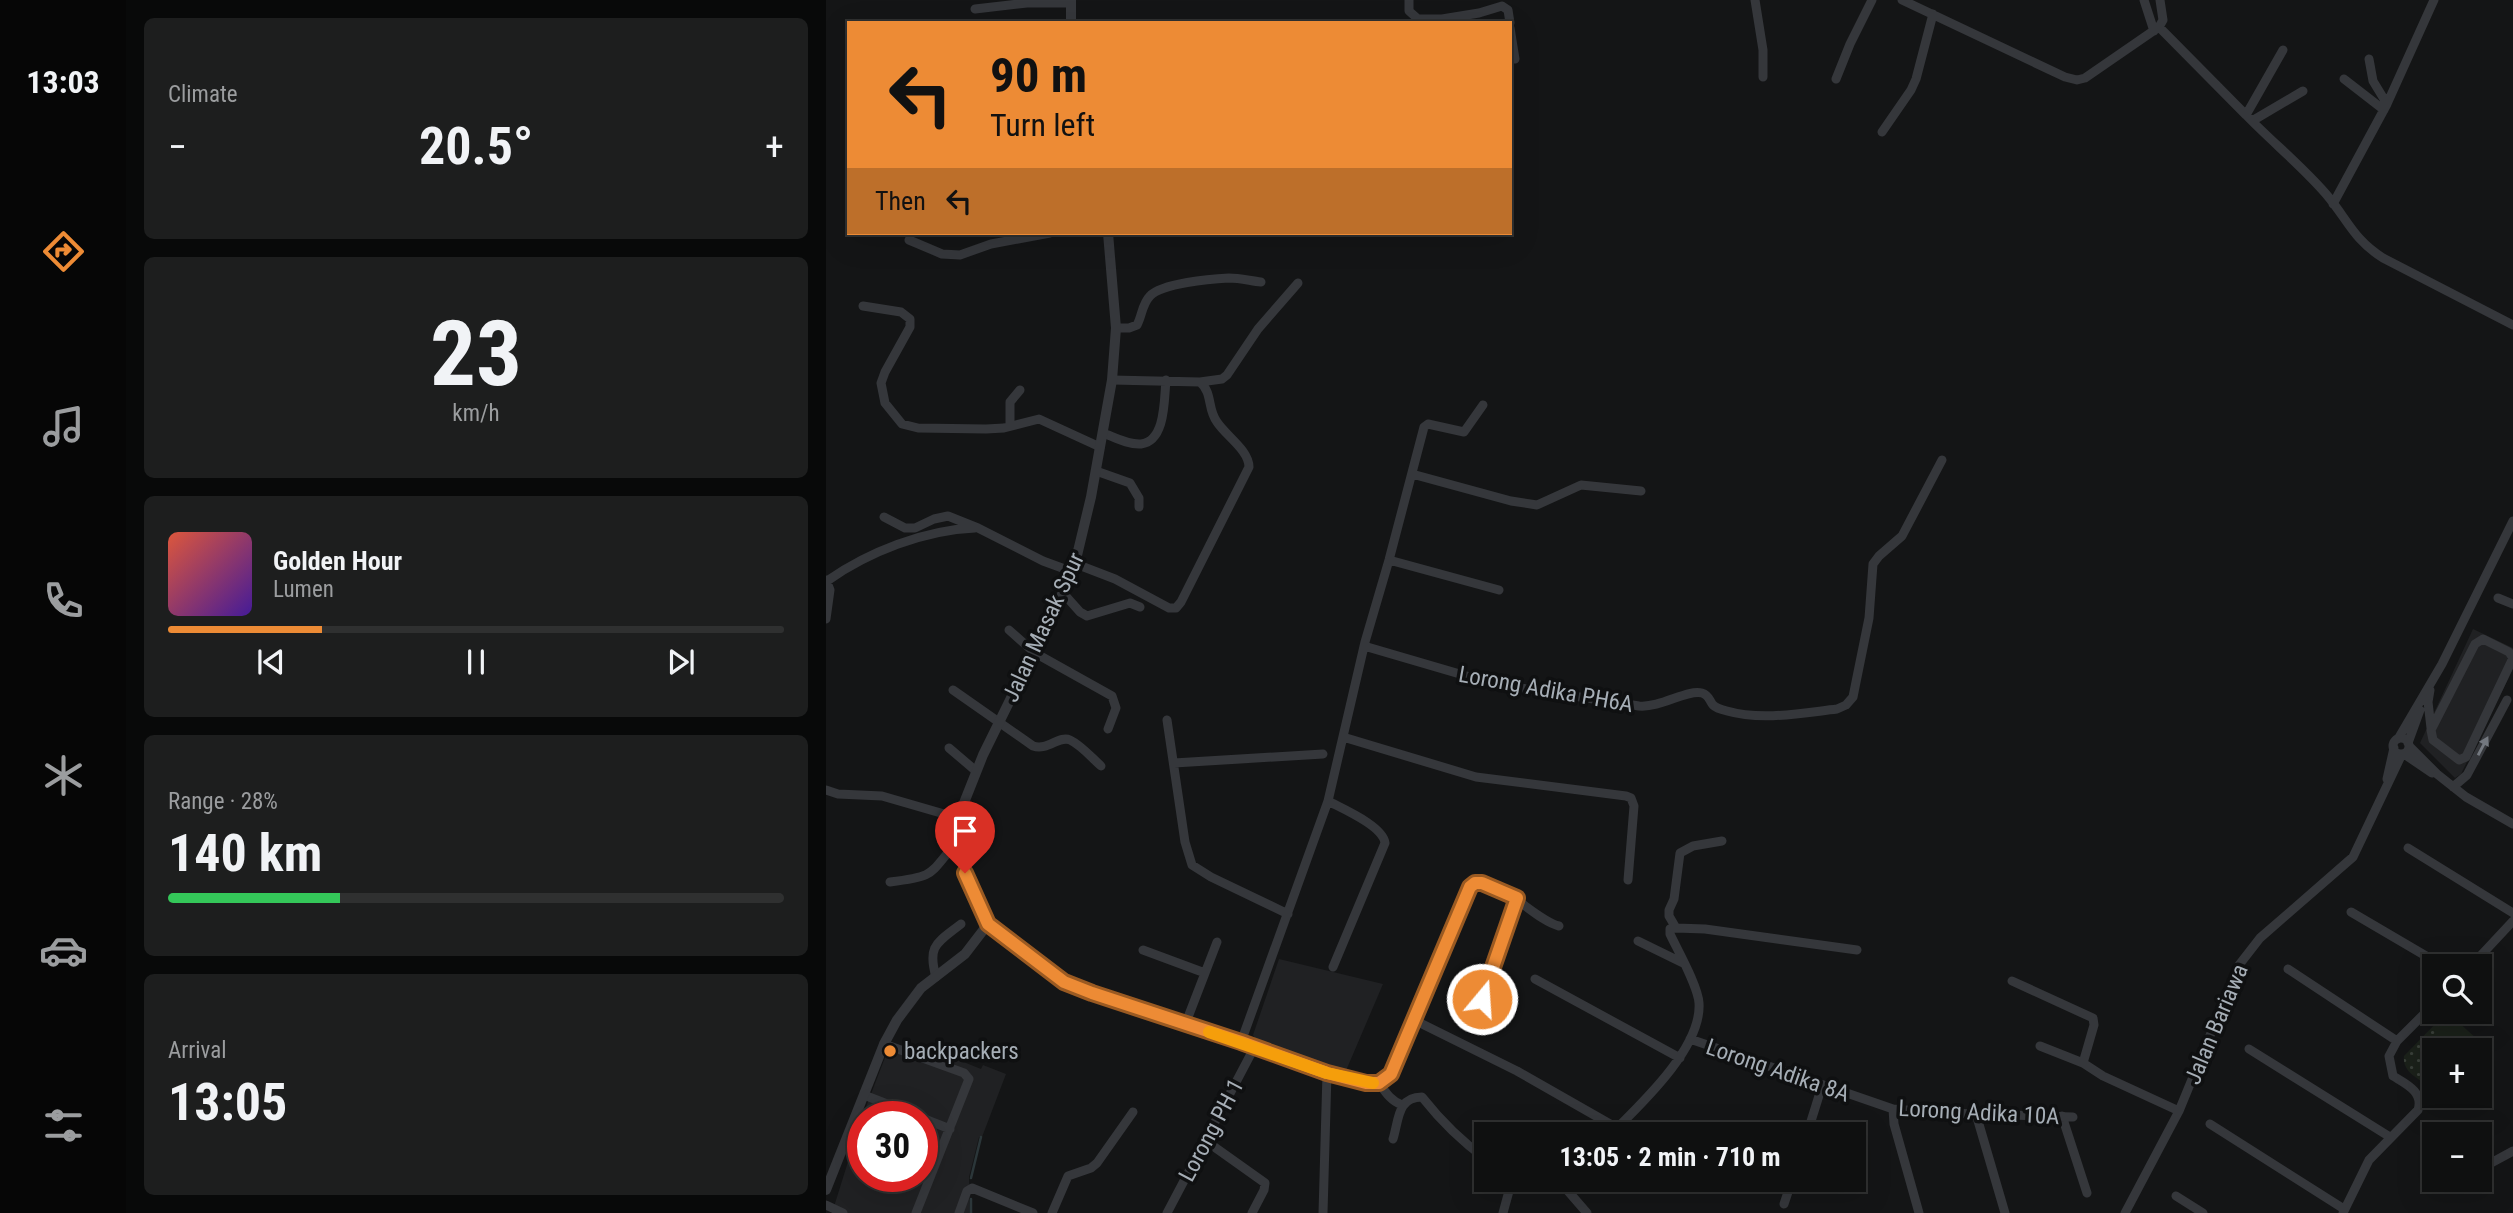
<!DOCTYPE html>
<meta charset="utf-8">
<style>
body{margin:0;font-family:"Roboto Condensed",sans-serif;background:#1d1e1e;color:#f1f3f6;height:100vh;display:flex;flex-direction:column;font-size:26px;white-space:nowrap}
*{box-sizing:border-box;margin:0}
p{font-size:23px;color:#9b9d9f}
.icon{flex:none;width:38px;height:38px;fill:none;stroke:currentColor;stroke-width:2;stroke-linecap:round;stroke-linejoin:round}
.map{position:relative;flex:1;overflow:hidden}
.drawer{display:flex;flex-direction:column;gap:18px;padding:18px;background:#080909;width:700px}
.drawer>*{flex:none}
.banner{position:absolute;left:21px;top:21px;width:665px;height:214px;border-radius:0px;box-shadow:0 7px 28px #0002,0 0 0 2px #2f3030;background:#ed8b35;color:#111;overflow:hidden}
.fabs{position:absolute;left:1596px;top:954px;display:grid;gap:14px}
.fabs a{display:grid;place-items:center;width:70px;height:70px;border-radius:0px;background:#0f1010;box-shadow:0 7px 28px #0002,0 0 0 2px #2f3030;font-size:35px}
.speed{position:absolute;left:21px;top:1101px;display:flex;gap:14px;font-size:35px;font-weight:700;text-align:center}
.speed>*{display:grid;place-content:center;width:91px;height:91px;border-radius:50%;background:#0f1010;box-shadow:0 7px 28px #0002,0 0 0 2px #2f3030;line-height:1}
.speed .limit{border:10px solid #d22;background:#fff;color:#111}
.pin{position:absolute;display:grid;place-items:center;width:60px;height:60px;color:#fff;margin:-72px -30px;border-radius:50% 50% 50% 0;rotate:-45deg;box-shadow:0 0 7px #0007}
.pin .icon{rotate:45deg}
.me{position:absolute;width:77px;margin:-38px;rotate:18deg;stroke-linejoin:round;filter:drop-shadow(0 0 5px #0008)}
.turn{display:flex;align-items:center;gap:24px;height:147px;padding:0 28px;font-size:32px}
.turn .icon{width:91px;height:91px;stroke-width:2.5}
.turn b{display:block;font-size:49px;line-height:60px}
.then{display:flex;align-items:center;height:66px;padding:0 28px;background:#0003;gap:14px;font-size:26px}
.big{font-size:52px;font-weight:700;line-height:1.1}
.drawer .widget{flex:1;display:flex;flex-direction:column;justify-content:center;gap:10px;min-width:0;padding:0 24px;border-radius:10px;background:#1d1e1e}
.drawer .dial{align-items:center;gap:0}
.dial b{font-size:91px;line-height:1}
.song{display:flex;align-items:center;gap:21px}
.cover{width:84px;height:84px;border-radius:10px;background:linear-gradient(135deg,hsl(10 70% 55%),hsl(260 70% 35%))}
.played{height:7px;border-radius:4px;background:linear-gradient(90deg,#ed8b35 25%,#2f3030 25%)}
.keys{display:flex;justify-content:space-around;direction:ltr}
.heat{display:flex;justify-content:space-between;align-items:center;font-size:38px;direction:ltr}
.charge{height:10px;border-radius:5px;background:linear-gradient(90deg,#34c759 28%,#2f3030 0)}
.trip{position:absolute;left:648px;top:1122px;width:392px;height:70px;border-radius:0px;background:#0f1010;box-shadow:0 7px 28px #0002,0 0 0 2px #2f3030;font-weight:700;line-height:70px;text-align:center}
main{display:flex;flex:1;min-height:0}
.tabs{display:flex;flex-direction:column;width:126px;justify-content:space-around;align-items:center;background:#060606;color:#9b9d9f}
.tabs .icon{width:49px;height:49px}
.tabs .current{color:#ed8b35}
.tabs b{font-size:32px;color:#f1f3f6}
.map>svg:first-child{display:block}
</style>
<main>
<nav class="tabs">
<b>13:03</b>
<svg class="icon current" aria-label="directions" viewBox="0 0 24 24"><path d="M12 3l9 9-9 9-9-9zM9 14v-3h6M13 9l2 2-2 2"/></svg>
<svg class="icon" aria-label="music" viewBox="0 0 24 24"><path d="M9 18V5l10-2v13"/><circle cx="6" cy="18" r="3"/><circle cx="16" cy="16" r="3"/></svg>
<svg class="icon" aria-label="phone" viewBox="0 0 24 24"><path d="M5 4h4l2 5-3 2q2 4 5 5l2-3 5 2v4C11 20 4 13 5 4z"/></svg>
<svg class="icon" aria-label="climate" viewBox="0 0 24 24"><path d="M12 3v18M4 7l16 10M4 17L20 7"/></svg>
<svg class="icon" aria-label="car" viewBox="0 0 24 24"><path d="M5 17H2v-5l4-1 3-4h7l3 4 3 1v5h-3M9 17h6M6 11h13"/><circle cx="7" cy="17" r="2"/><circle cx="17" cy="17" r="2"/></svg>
<svg class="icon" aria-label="filters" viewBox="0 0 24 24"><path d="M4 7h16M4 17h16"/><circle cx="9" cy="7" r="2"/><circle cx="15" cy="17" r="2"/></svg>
</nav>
<section class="drawer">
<div class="widget"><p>Climate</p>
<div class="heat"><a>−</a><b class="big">20.5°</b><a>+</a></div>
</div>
<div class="widget dial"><b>23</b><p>km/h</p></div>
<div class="widget">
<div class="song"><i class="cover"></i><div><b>Golden Hour</b><p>Lumen</p></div></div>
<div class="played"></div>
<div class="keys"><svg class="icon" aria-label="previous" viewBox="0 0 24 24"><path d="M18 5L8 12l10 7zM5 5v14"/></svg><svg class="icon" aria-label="pause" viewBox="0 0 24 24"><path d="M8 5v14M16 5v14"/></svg><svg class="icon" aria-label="next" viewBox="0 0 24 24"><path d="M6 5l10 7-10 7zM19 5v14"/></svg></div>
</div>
<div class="widget"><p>Range · 28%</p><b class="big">140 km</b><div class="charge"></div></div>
<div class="widget"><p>Arrival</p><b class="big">13:05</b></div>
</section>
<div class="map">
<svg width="1687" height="1213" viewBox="0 0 1687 1213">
<defs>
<pattern id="park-dots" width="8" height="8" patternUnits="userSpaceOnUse" patternTransform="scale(1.75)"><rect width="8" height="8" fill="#1b211a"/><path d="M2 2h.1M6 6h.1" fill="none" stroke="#393f39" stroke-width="1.8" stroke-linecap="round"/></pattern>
</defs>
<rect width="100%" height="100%" fill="#141516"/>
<!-- built -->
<path fill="#202123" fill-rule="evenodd" d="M1647,629l40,19v21l-52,105 -6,4 -35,-35z
M453,959l104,25 -38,89 -89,-33 -3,-5z
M65,1042l48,16 2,-5 40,16 2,-4 23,9 -24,63h-3l-10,40 1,36h-138l29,-93zM37,1116h59v60h-59z"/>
<!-- park -->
<path fill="url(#park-dots)" d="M1621,1012l41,37 -8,7v-6h-46v41c-11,-12 -32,-16 -30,-35z"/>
<!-- pitch -->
<path fill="#1b211a" d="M1620,1017l27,24 -8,9h-9l-22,-19z"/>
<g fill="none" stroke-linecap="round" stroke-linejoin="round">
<!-- stream -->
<path stroke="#2b3639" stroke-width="2.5" d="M145,1178l10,-41
M145,1199v14"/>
<!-- minor -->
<path stroke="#35373b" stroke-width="9" d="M583,0v11l9,8h24v3
M929,0l8,50v27
M1076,0l163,77 12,3 8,-2 74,-51 4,-7 -3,-20
M1318,0l10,31
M149,9l52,-6h44
M616,19l37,-6 23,-7 6,4 2,13
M1333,27l87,88
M684,28l5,31
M1457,50l-37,65c26,27 56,51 80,79 22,26 27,45 57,64l130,67
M1010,79l14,-35 22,-44
M1518,79l40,31
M1561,104l47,-104
M1426,121l51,-30
M1056,132l29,-42 5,-11 17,-65
M1507,204l54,-100 -14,-23 -4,-22
M83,240l33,14 18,1 31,-11 59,-11
M37,306l38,6 9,7v8l-25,45 -4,11 4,20 17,21 16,4 68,1 18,-1 35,-9 61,28
M290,328h13l8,-3c5,-9 5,-21 13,-29 12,-13 61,-17 79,-18 11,0 22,3 32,4
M374,382l22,-3 5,-4 31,-46 40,-46
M184,426v-24l10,-12
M277,433c11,4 25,12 38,11 25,-3 23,-45 25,-64
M270,471l34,12 9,15v9
M586,474l99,27 26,4 44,-20 60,6
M58,517l21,11h10l19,-9 14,-3 30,12 65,33 30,11
M563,560l110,30
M250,564l39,15 54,29h7l5,-6 68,-135c0,-17 -23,-31 -32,-45 -10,-13 -4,-29 -17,-40l-88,-2
M0,580l4,10 -4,29
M1,581c41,-29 97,-51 148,-53
M237,593l17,19 7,4 43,-13 10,4
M1672,598l15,6
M183,630l26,23 77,43 4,12 -8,21
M1657,639l26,13 4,6 -47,99 -7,3 -26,-20 -2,-10 44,-86z
M538,646l130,38 145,22c22,2 48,-17 63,-13 7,2 7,7 11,12 3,3 10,5 14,6 35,10 75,2 110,-2l9,-4 7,-8 3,-15 13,-64 4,-54 6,-8 23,-20 40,-76
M127,690l80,56c15,5 26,-11 37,-6 11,5 22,18 31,26
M1604,690l-2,12 3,26
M341,720l18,122 7,23 19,12 77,37
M517,737l133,40 150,19 5,2 3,8 -6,74
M1567 746a8 8 0 1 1 16 0a8 8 0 1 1-16 0Z
M1572,739l44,-75 71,-143
M1582,743l12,-33
M1583,746l28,28 29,23 47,27
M123,748l27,23
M1578,754l28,19
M348,763l149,-9
M1561,779l7,-31
M1627,787l14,-12 40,-75
M0,790l12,4 44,2 76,22
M502,801c15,8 55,25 57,42l-52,124
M1582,848l105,65
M64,882c47,-6 38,-7 67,-40
M1525,912l92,54
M162,924l76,58 28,11 149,49 87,-241 37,-159 24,-82 35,-133 4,-3 36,8 19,-27
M850,928l-7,-12v-6l5,-11 6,-46 13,-7 29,-5
M812,941l45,22
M317,950l62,23
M1645,966l42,-45
M1462,969l109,72
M110,977c-9,-32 1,-34 25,-53
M709,979l145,79
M1186,981l81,37 1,7 -11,38 20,13 76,35
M656,999l35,-101
M588,1020l103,51 100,57
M359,1025l32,-83
M864,1039l203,70 52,4 128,4
M415,1042c27,12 110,46 136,41 6,-1 9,-5 14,-9l82,-190c27,-8 61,36 86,42
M58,1044l80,29 5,6 -53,134
M1214,1046l43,17
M1423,1049l141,88
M553,1083c7,10 12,18 23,22
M38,1095l54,21
M1067,1109l1,15 25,89
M1150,1114l29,99
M1236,1116l25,77
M96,1118l28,11
M1384,1124l134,85
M785,1134c29,-29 91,-86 88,-131 -1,-17 -21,-52 -29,-69v-5l6,-1 29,1 152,21
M981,1134l15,-48
M567,1139c6,-19 4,-42 29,-42 19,24 39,44 64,62
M380,1141l59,42 -1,7 -12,23
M1654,1174l11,-11 22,-12
M735,1183l26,30
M1647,1186l3,-6
M1350,1196l27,17
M958,1204l8,-24
M0,1205l17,8
M133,1213l8,-22 5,-3 61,25
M226,1213l16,-37 23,-8 6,-5 36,-51
M341,1213l87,-165
M497,1213l4,-140
M677,1213l9,-33
M1299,1213l54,-102 60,-146 21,-27 93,-81 49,-103
M1517,1213l26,-53 49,-50c6,-18 -12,-26 -25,-34l-4,-20 8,-15 37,-37"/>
<!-- tertiary -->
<path stroke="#35373b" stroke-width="10" d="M245,0v23
M0,1190l58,-146 13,-24 24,-32 44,-34 23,-30 -23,-51 -8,-31 1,-24 25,-63 90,-183 18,-75 21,-117 4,-52 -8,-95"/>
</g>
<!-- one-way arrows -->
<defs><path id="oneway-solid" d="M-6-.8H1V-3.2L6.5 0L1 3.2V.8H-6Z" transform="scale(1.75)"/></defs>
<use fill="#73787f" href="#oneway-solid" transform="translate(1657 746) rotate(-62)"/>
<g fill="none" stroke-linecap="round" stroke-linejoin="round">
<!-- route casing -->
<g stroke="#9a5a22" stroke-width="18">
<path id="route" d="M139,873l23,51 76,58 28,11 149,49 86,31 39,10h13l12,-9 79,-187 5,-4h7l35,15 -35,101"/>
</g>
<!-- route -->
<use href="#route" stroke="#ed8b35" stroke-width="12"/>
<!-- slow -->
<path stroke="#f59e0b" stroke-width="12" d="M383,1032l118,41 46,10"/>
</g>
<!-- markers -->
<circle fill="#ed8b35" stroke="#0f1011" stroke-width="2.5" cx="64" cy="1051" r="7"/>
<g text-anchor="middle" stroke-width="7" stroke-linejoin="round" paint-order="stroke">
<!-- street labels -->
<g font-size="23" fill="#a6aeb6" stroke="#0f1011">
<text transform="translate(217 627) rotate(-65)" y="8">Jalan Masak Spur</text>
<text transform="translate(720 689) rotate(10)" y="8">Lorong Adika PH6A</text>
<text transform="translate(1390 1024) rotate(-67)" y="8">Jalan Bariawa</text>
<text transform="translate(952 1070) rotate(19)" y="8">Lorong Adika 8A</text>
<text transform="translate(1153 1112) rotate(3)" y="8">Lorong Adika 10A</text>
<text transform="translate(385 1130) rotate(-62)" y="8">Lorong PH 1</text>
</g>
<!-- poi labels -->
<g font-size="23" fill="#a6aeb6" stroke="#0f1011" text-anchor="start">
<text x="78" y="1059">backpackers</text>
</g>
</g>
</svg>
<div class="fabs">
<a><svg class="icon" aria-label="search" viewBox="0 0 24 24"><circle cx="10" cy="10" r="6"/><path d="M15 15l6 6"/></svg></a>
<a>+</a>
<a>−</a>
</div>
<div class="speed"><div class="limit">30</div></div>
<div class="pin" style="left:139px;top:873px;background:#d93025"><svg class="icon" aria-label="arrive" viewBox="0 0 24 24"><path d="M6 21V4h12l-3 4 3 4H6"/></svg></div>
<svg class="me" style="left:656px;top:999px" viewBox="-20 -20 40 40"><circle r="17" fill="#ed8b35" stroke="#fff" stroke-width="3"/><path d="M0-11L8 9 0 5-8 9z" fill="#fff"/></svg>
<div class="trip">13:05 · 2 min · 710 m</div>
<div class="banner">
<div class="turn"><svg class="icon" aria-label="left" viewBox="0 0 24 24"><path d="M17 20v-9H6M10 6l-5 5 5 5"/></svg><div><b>90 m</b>Turn left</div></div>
<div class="then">Then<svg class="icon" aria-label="left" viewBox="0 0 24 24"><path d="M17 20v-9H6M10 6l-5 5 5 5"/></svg></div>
</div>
</div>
</main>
